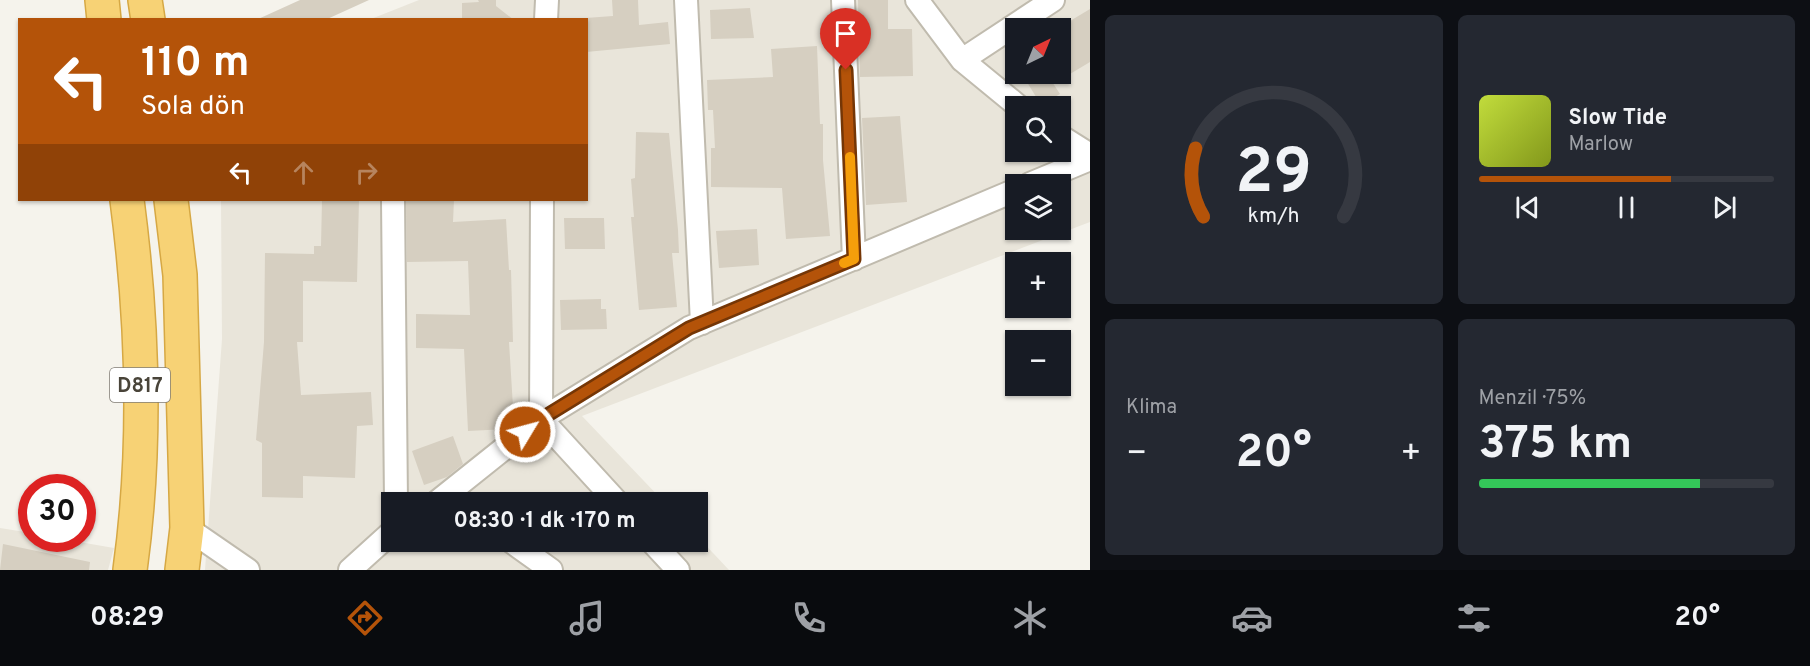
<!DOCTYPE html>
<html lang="tr">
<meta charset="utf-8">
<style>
body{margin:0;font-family:Overpass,sans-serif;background:#242831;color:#f1f3f6;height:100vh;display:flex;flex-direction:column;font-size:22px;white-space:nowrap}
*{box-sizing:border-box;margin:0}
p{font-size:20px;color:#9ea1a6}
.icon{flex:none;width:33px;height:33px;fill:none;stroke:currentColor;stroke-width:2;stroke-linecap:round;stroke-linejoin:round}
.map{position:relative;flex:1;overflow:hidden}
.side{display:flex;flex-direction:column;gap:15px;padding:15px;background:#0d0f14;width:720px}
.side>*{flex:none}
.hud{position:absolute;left:18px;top:18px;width:570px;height:183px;border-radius:0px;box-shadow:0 2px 4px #0004;background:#b45309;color:#fff;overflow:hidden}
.needle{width:39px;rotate:43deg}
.tools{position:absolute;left:1005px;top:18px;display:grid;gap:12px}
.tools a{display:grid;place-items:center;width:66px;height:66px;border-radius:0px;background:#171b24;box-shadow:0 2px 4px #0004;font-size:30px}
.speed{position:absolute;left:18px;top:474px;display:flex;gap:12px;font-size:30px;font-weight:700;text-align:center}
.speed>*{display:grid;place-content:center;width:78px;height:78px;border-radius:50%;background:#171b24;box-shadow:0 2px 4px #0004;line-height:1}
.speed .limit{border:9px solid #d22;background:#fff;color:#111}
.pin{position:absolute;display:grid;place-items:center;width:51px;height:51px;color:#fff;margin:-62px -26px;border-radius:50% 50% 50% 0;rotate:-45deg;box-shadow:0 0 6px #0007}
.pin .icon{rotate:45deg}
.me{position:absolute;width:66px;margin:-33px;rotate:53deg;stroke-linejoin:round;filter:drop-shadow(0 0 4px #0008)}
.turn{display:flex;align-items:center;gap:21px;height:126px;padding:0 24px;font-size:27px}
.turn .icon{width:78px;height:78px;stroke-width:2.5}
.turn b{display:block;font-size:42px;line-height:51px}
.lanes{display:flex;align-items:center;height:57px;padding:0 24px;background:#0003;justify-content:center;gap:30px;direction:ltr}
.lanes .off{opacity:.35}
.big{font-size:45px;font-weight:700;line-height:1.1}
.side .widget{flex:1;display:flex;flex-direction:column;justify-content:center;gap:9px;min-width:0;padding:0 21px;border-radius:9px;background:#242831}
.side .dial{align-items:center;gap:0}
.dial svg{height:156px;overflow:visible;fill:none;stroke:#363941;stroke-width:7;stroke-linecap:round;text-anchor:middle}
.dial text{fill:#f1f3f6;stroke:none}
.song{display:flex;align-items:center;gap:18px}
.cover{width:72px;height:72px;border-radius:9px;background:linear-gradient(135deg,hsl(70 70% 55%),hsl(70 70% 35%))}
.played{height:6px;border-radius:3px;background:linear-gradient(90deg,#b45309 65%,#363941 65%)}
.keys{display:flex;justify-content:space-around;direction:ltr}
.heat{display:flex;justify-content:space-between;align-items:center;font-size:33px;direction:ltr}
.charge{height:9px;border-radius:4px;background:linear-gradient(90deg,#34c759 75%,#363941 0)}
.side .tiles{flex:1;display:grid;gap:15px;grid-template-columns:repeat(2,1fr)}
.trip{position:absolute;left:381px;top:492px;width:327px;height:60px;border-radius:0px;background:#171b24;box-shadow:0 2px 4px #0004;font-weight:700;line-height:60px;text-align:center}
.menu{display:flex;height:96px;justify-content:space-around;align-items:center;background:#090b0e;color:#9ea1a6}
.menu .icon{width:42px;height:42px}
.menu .on{color:#b45309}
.menu b{font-size:27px;color:#f1f3f6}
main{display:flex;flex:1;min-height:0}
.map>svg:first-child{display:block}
</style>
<main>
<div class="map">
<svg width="1090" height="570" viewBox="0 0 1090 570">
<rect width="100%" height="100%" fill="#f5f3ec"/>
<!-- residential -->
<path fill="#e9e5da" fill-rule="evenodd" d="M419,0h671v222l-508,194 82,86h-272v40h306v-5l31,33h-524l17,-231 -1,-139h365v-180l-215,-1zM1016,28h44v46h-44zM1016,106h44v46h-44zM1016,184h44v46h-44z
M0,528l31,5 1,5 30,1 52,9 -6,22h-108z"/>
<!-- building -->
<path fill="#d6cfc1" d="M300,0h69l-44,20h-69z
M478,0h18v6l18,14h-52v-17l17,-1z
M612,0h26l1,25 29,-3 2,22 -84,8v-34l27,-2z
M858,0h30v29h24l1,47 -53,1z
M750,8l4,30 -43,1 -1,-29z
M1090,9v53l-30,18v-53z
M817,46l3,78h3v36l7,76 -44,3 -4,-51 -71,-1v-39h4l-2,-38h-5l-1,-30 66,-3 -2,-28z
M1022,74h25l13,20 -19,11z
M900,116l7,86 -41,3 -4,-87z
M636,132l33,1 9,97 1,23h-7l5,54 -38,3 -8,-93h3l-3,-38 4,-1z
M322,200h37l-2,82 -54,-1v61h-6l4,53 70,-3 2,33 -16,1 -2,52 -52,-2v22l-41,-1v-54l-6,-3 8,-98 1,-89 49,1v-8h7z
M406,200h48l-1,22 53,-3 3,51h2l2,72h-4l5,81 -7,6 -39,2 -4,-82 -48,-1v-34l54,1 -2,-54 -61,1z
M564,218h40l1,31h-40z
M757,229l2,36 -40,3 -3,-37z
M601,299v10h5l1,20 -46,1 -1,-30z
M453,436l10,28 -16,13 -23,8 -12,-34z
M3,544l87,18 -1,8h-89z"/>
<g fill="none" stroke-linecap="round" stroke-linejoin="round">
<!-- street casing -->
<g stroke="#c0bbae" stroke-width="26">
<path id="street" d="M686,0l16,323
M843,0l11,259
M917,0l45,60 56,46
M546,20l1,-20
M962,60l91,-60
M1060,136l30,19
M1030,184l60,-25
M393,200l3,302
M542,200l-1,219 76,83
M437,502l104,-83 148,-91 327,-138
M187,528l61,42
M512,542l39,28
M652,542l26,28
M350,570l42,-38"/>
</g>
<!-- highway casing -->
<g stroke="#d6a844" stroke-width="36">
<path id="highway" d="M102,0l2,20
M145,0l3,20
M127,200c16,122 20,247 3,370
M171,200l9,75 7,253 -5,42"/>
</g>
<!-- street -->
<use href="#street" stroke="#fff" stroke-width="22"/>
<!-- highway -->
<use href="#highway" stroke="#f7d275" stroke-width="33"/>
</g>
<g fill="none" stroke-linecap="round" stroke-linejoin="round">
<!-- route casing -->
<g stroke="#753606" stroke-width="15">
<path id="route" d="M525,432l16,-13 148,-91 165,-69 -8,-189"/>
</g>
<!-- route -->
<use href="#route" stroke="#b45309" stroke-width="10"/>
<!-- slow -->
<path stroke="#f59e0b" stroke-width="10" d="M844,263l10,-4 -4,-102"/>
</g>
<g text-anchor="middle" stroke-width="6" stroke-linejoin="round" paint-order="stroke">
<!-- shield labels -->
<rect fill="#fff" stroke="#807c74" stroke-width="1.5" x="110" y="368" width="60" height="34" rx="4.5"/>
<g font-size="20" font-weight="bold" fill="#494439">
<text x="140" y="392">D817</text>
</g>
</g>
</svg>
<div class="tools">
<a><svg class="needle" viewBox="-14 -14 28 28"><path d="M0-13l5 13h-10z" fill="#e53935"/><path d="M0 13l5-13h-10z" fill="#9ea1a6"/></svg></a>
<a><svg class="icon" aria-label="search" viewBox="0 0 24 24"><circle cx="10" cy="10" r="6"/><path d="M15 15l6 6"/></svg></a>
<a><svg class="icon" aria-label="layers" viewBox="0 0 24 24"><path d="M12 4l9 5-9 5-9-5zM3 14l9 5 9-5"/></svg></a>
<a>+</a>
<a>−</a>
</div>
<div class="speed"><div class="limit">30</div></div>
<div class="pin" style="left:846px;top:70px;background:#d93025"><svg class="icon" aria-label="arrive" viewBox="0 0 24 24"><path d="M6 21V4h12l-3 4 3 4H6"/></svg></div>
<svg class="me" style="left:525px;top:432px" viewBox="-20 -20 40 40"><circle r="17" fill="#b45309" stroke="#fff" stroke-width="3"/><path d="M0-11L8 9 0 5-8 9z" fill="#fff"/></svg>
<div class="trip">08:30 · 1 dk · 170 m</div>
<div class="hud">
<div class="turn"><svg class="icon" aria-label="left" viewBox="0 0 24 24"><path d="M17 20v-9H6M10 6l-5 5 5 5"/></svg><div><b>110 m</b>Sola dön</div></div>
<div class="lanes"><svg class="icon" aria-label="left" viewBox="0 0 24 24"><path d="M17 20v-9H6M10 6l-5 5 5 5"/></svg><svg class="icon off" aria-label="ahead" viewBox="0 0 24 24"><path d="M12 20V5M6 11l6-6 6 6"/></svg><svg class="icon off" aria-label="right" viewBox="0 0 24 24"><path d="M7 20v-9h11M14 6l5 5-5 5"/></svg></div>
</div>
</div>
<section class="side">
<div class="tiles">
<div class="widget dial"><svg viewBox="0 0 100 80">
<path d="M14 69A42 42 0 1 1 86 69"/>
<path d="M14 69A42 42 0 0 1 10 34" stroke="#b45309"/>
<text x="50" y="56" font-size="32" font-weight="700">29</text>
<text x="50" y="72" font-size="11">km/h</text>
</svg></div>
<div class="widget">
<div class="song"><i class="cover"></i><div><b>Slow Tide</b><p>Marlow</p></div></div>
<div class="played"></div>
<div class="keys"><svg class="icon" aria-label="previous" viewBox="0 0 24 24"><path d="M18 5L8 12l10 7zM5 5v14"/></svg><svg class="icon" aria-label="pause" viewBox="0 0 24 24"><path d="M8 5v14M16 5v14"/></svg><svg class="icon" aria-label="next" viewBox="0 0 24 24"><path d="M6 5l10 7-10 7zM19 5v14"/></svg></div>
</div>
<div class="widget"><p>Klima</p>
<div class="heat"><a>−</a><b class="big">20°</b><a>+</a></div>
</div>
<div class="widget"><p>Menzil · 75%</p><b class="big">375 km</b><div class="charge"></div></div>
</div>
</section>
</main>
<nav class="menu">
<b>08:29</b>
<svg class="icon on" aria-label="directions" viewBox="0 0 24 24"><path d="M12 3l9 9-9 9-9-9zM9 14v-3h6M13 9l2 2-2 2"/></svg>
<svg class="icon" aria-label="music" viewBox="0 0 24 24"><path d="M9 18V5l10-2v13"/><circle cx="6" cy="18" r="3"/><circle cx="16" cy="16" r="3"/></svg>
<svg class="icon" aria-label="phone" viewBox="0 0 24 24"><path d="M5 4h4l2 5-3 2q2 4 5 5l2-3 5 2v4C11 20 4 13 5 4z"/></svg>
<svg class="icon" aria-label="climate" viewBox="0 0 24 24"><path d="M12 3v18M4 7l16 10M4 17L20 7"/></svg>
<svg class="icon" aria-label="car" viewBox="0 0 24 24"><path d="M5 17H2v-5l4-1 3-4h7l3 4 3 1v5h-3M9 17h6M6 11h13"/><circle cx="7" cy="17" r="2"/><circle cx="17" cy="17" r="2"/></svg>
<svg class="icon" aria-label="filters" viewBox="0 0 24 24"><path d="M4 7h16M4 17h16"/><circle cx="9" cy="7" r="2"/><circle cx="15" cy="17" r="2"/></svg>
<b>20°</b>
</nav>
